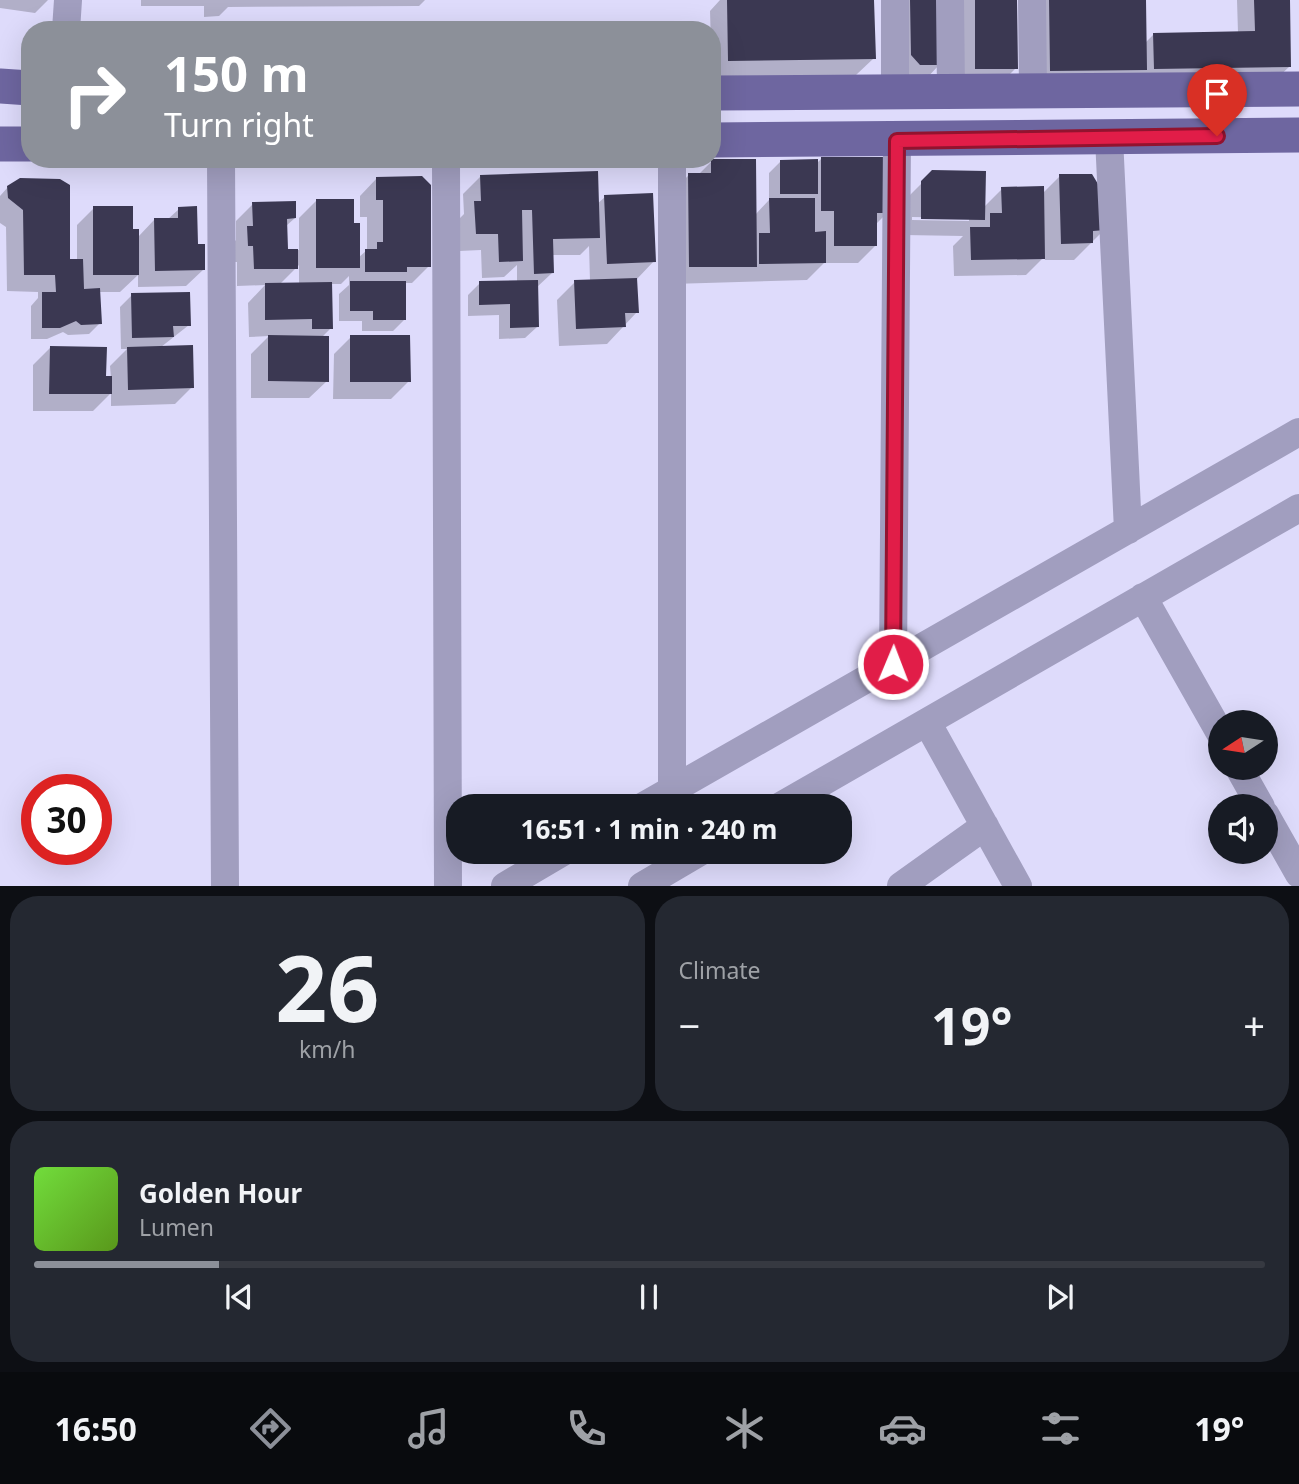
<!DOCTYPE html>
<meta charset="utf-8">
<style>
body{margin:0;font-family:"Noto Sans",sans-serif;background:#242831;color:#f1f3f6;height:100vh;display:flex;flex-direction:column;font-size:26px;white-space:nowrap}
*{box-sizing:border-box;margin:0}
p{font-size:23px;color:#9ea1a6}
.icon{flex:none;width:38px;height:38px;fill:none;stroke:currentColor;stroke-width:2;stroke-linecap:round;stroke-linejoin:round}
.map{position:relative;height:886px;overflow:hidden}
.side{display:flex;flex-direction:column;gap:10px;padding:10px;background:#0d0f14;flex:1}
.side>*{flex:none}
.guide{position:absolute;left:21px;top:21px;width:700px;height:147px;border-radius:28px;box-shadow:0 7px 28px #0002;background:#8c9099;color:#fff;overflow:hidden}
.needle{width:46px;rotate:258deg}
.fabs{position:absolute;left:1208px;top:710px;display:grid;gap:14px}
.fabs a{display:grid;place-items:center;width:70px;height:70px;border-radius:50%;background:#171b24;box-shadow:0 7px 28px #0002;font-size:35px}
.speed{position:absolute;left:21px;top:774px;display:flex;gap:14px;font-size:35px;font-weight:700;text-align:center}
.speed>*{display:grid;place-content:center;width:91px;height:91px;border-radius:50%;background:#171b24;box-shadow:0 7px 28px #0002;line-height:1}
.speed .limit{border:10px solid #d22;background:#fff;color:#111}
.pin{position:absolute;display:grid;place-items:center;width:60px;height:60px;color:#fff;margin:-72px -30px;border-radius:50% 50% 50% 0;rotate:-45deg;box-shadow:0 0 7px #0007}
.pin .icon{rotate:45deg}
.me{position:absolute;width:77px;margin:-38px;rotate:1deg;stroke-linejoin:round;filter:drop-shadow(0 0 5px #0008)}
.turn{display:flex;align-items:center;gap:24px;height:147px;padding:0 28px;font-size:32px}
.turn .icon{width:91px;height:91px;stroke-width:2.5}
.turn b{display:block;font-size:49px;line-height:60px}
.big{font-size:52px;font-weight:700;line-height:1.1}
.side .card{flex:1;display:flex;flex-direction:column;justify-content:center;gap:10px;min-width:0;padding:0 24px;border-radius:28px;background:#242831}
.side .dial{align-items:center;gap:0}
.dial b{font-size:91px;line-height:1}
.song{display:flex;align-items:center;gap:21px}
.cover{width:84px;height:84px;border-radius:10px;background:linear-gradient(135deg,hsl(100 70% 55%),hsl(90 70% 35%))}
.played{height:7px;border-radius:4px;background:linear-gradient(90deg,#8c9099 15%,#363941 15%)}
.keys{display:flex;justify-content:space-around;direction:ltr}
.heat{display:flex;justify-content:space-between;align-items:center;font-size:38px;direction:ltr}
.side .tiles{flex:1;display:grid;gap:10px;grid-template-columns:1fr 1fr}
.card:last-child{grid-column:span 2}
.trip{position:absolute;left:446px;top:794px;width:406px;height:70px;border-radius:28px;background:#171b24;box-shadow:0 7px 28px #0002;font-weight:700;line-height:70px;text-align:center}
.tab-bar{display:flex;height:112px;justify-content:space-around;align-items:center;background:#090b0e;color:#9ea1a6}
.tab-bar .icon{width:49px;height:49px}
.tab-bar .selected{color:#8c9099}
.tab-bar b{font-size:32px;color:#f1f3f6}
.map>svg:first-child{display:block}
</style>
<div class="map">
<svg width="1299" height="886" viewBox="0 0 1299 886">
<rect width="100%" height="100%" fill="#dedbfb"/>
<!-- shadow -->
<path fill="#0003" fill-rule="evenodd" d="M0,0h48l-13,13 -35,-5z
M141,0h284l-6,6 -191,1 -9,9 -15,1v-11h-63z
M720,0h153l1,58 -18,17 -144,2 -2,-66z
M893,0h46l1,64 -17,18h-20z
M953,0h62l1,68 -23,23h-39z
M1027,0h76l42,43 9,-9 84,-1 -1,-33h51l2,66 -18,17 -244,10z
M821,159l67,53 -13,13v21l-17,17h-34l-17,17 -135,4 -1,-92 18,-17h9l14,-14 43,54 14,-15v-27l12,-12 35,3z
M933,172l51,35 18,-18 40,5 18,-18 44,54 -30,30h-29l-1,-3 -18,18 -72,1 -1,-30 10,-10 -59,-1 1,-35zM912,217l57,1v3l-57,-1z
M480,177l117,27 8,-7 49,64 -18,19 1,32 -30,32 -48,2 -2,-46 18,-18 15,-1 -1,-35 -9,9h-28v18l-16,15 1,39 -12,11 -26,1v-24l-31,1v-21l12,-12 37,-1v-17l-13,12 -22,1 -1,-28 -22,1 -1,-31 6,-6 -1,-20z
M377,178l52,88 -17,17h-8v37l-11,11h-31v-10h-23v-27l10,-9v-9l-8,8h-11l1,44 -9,9 5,44 -18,17h-58v-44l18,-18 -20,1 -1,-34 17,-18 -28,1v-24h-6v-17l5,-5v-19l17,-17 42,14 -9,8v25l13,-1v-32l17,-17 36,23 6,34 9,-8v-33h-7v-21zM299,265v20h-20z
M8,187l60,74h9v-36l17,-17 44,29 16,-17h13l12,-11 25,60 -18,17 -48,1v-12l-18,17h-21l1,31 -11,11 -21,1 -5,-3 -16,7h-16v-33l7,-8v-6l-31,-1 -1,-64 -6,-4v-27z
M132,295l57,30 -28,22 31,40 -17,17 -64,2v-13l-18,18h-60v-46l17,-17 55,30h6l-1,-12 17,-17h-6l-1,-42z
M351,337l58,44 -18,18h-58l1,-45z"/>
<!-- building -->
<path fill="#3b3852" d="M727,0h147l2,59 -148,2z
M910,0h31l1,65h-22l-9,-10z
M975,0h42l1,69h-43z
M1049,0h97l1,70 -97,1z
M1254,0h36l1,67 -137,2 -1,-36 102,-2z
M821,157h69v56h-13v33h-43v-35h-13z
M711,159h45l1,108h-68l-1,-94h23z
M818,159v35h-38v-34z
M932,170l54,1 -1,49 -64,-1v-38z
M598,171l2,67 -47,1 1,34 -20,1 -2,-64h-10l1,51 -24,1 -1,-28h-22l-2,-33h7l-1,-26z
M1059,174h33l12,20 1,36 -12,1v12l-32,1z
M422,176l9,9v82h-24v5h-42v-23h12v-7h6v-42h-7v-23z
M20,178l40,1 10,6v74h13l1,30 16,-1 2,36 -21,1 -5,-4 -16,7h-18v-36h14l-1,-17h-31l-1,-65 -15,-12 -1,-12z
M1044,186l1,73 -74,1 -1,-33h20v-14h12l-1,-26z
M653,193l3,69 -49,2 -3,-69z
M769,198h46v34l11,-1v32l-67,1v-31h11z
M316,199h38v24h6v45h-44z
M296,201v17l-9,1 1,30h10v20h-44l-1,-23h-5l-1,-20h6l-1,-24z
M93,206h40v23h6v46h-46z
M197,206l1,38h7v26l-50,1 -1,-53h24v-11z
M637,278l2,35h-14l1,14 -50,2 -2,-49z
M538,280l1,47 -29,1v-24l-31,1v-24z
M350,281h56v39h-33v-9h-23z
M332,282l1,47h-21v-10l-47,1v-37z
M190,292l1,34h-18l1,11 -42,1 -1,-45z
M268,335l61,1v46l-61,-1z
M350,335h60l1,47h-61z
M193,345l1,43 -66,2 -1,-43z
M50,346l57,1 -1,29h6v18h-63z"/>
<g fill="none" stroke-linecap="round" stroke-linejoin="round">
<!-- minor -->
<path stroke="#a19ebf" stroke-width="28" d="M895,0v91
M950,0l1,91
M1032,0l1,90
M66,30l2,-30
M1109,138l19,392
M221,159l4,727
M446,159l2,727
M1143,597l77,136
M893,664l4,-523
M927,722l91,164
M1239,768l22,39
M672,790v-631
M642,807l657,-375
M779,807l520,-299
M1265,814l34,60
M505,886l58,-34
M642,886l58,-34
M901,886l84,-60"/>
<!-- major -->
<path stroke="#6e66a0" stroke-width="35" d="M0,86l30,2
M712,93l587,-4
M712,140l587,-5
M0,144h30"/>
</g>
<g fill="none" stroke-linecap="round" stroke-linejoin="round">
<!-- route casing -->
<g stroke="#92132f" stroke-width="18">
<path id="route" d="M893,664l4,-523 320,-5"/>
</g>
<!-- route -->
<use href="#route" stroke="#e11d48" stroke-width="12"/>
</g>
</svg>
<div class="fabs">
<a><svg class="needle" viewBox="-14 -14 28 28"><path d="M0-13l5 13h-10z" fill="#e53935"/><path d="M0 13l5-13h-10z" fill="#9ea1a6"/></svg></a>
<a><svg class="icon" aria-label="sound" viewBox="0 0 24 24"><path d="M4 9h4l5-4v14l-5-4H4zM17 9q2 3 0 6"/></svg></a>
</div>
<div class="speed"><div class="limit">30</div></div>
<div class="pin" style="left:1217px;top:136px;background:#d93025"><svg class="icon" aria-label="arrive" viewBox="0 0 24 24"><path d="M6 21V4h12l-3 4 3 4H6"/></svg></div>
<svg class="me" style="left:893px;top:664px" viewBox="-20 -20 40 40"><circle r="17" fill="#e11d48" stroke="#fff" stroke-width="3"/><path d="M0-11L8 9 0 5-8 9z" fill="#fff"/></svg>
<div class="trip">16:51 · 1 min · 240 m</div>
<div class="guide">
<div class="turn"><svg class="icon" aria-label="right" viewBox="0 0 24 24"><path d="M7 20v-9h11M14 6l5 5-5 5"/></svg><div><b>150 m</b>Turn right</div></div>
</div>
</div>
<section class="side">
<div class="tiles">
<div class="card dial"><b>26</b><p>km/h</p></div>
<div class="card"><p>Climate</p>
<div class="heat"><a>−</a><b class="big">19°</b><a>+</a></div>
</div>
<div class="card">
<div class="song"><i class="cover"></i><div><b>Golden Hour</b><p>Lumen</p></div></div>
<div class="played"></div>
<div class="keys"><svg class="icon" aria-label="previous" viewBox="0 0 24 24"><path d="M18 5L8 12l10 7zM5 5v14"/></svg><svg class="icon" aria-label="pause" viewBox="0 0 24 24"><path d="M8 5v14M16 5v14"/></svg><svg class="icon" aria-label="next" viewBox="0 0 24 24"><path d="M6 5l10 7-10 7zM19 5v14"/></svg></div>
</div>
</div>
</section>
<nav class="tab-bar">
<b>16:50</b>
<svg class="icon selected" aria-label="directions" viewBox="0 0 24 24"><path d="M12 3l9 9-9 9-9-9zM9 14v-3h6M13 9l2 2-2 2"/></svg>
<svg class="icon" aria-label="music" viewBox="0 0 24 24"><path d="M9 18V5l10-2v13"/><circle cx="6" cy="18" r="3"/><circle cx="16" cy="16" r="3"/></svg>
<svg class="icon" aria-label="phone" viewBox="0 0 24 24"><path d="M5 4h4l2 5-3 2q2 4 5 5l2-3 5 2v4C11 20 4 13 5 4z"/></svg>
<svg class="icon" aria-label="climate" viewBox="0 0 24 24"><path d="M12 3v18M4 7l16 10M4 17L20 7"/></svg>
<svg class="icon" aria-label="car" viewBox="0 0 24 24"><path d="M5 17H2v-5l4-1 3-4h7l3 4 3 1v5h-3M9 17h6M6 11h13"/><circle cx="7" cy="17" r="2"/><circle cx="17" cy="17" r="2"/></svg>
<svg class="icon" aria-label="filters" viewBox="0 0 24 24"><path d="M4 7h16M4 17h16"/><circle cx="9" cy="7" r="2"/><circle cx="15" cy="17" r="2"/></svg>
<b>19°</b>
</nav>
